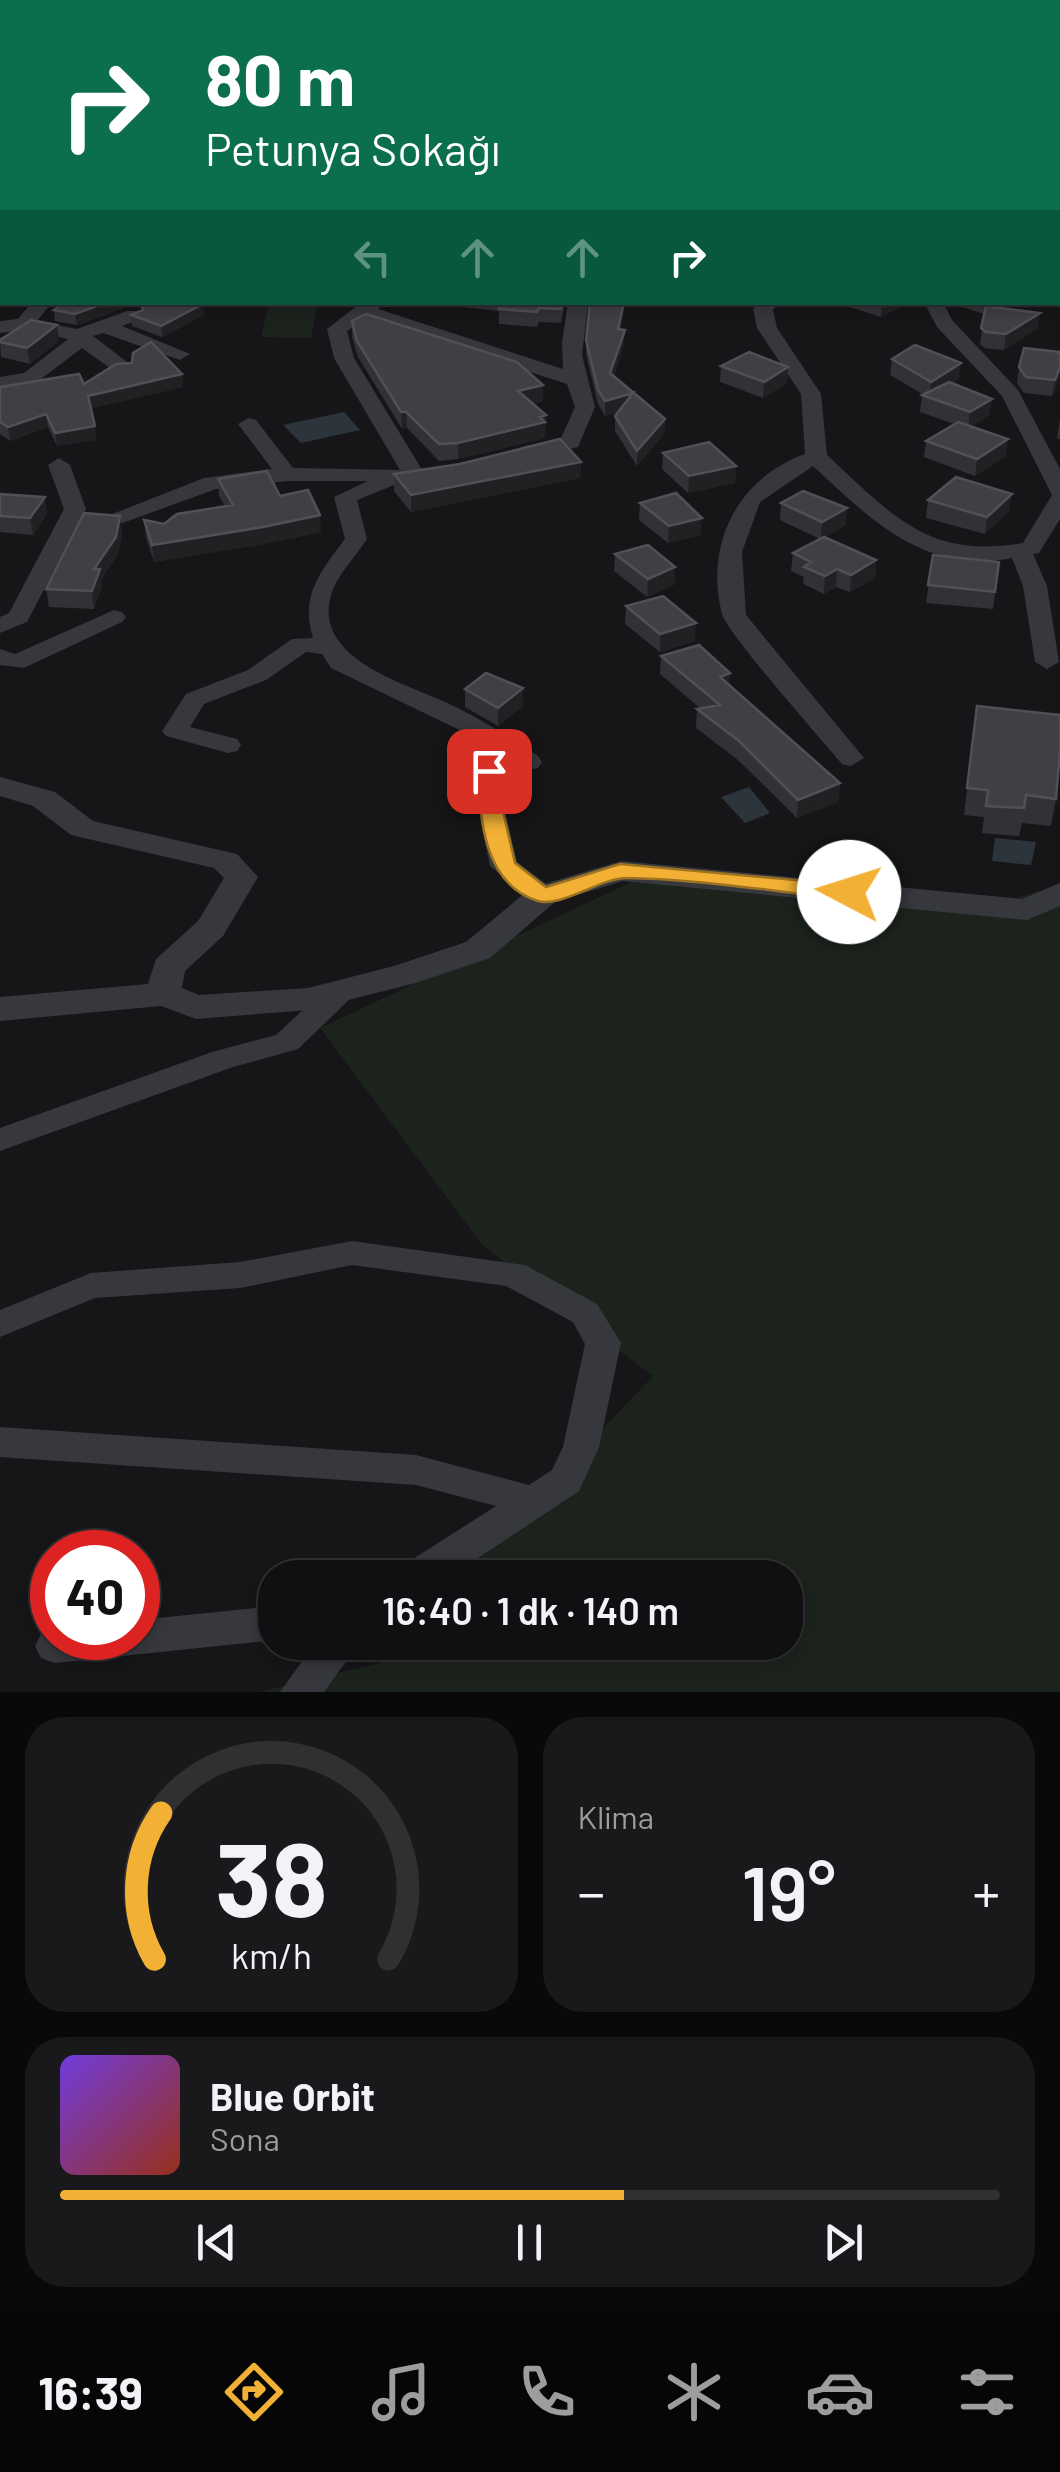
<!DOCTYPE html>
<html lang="tr">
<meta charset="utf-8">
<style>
body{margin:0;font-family:Barlow,sans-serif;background:#19191b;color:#f1f3f6;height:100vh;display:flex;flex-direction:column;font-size:38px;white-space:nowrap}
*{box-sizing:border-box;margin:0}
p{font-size:32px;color:#9c9d9f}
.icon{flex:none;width:55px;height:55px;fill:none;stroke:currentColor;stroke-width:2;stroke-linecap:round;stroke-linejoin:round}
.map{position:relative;height:1692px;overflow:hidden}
.details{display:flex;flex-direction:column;gap:25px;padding:25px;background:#09090a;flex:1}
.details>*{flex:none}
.hud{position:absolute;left:0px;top:0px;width:1060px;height:305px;box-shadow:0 5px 15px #0003,0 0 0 2px #303032;background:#0b6e4f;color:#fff;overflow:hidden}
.speed{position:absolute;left:30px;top:1530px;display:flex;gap:20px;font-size:50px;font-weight:700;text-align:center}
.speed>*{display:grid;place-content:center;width:130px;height:130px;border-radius:50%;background:#101012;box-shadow:0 5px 15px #0003,0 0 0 2px #303032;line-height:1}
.speed .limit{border:15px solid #d22;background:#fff;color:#111}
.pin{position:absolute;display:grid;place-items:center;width:85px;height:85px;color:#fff;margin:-42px;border-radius:20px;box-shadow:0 5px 15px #0006}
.me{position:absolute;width:110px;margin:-55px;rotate:275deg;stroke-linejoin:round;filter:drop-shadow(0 0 8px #0008)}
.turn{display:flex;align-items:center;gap:35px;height:210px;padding:0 40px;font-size:45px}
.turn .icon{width:130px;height:130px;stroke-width:2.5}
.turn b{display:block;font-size:70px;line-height:85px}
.lanes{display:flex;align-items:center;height:95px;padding:0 40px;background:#0003;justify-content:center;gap:50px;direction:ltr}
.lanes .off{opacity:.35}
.big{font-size:75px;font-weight:600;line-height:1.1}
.details .widget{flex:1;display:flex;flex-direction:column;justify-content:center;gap:15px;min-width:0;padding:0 35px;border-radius:40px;background:#19191b}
.details .dial{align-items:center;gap:0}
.dial svg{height:260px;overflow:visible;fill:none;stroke:#303032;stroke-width:7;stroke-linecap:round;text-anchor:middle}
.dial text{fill:#f1f3f6;stroke:none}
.song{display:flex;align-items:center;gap:30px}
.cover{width:120px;height:120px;border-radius:15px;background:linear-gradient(135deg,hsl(260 70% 55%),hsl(10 70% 35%))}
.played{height:10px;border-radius:5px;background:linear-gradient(90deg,#f2b134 60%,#303032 60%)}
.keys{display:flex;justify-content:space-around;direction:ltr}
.heat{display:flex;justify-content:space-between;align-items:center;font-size:55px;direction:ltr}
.details .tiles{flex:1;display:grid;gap:25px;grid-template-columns:1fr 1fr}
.widget:last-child{grid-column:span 2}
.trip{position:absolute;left:258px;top:1560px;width:545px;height:100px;border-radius:40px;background:#101012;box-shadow:0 5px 15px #0003,0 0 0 2px #303032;font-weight:600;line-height:100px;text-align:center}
.tabs{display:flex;height:160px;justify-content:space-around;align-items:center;background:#060607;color:#9c9d9f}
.tabs .icon{width:70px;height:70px}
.tabs .current{color:#f2b134}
.tabs b{font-size:45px;color:#f1f3f6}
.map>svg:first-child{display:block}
</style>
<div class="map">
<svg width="1060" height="1692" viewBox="0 0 1060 1692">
<rect width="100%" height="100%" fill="#161618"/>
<!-- green -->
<path fill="#1c231d" d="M269,303h49l-7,35 -50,-1z
M651,873l358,27 51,-15v807h-801l120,-29 20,-20 386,-1v-64l-324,-1 192,-201 -171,-131 -162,-217z"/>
<!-- water -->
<path fill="#2c353c" d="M344,412l16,18 -59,13 -18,-18z
M749,787l21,26 -25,10 -24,-26z
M995,838l41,4 -5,23 -39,-4z"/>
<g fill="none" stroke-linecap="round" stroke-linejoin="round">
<!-- minor -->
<path fill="#37383d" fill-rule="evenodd" d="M311,0h14v2h-14z
M1058,55l2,1v10l-2,-1z
M1058,155h2v10h-2z
M32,302h20l-15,19 40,8 50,-18h14v8l-19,7 68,28 -10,6 -77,-27 -10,3 38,29v8h-14l-35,-25 -45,34 -37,7v-12l24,-4 44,-34 -44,-9 -24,3v-12l18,-2z
M362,302h22l-6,7 185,60 -1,-26 6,-41h20l-6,53 13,52 -17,40 -49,11 -8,-1v-10l40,-9 14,-31 -8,-23 -202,-66 -18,13 7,27 70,115 -67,27 10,39c-9,14 -23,29 -31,44 -35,71 63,98 109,119 34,15 63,35 93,54l4,6 -4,6 -9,2 -28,-15 3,52 13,55 36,27 4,6 -4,6h-20l-43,-35 -12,-59 -4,-70 -143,-69 -9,-14 -16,-2 -40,28 -62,24 -14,23 47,12 4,6 -4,6 -9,2 -62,-17 -4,-5 24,-37 62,-24 44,-31 21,-1c-13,-42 7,-66 32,-99l-11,-42 34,-16h-81l-71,8 -110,40 -8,2 -11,-7 117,-46 68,-9 -34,-45 11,-6 7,2 37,48 107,2 -66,-112 -7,-29z
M759,302h20l-6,8 4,18 44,66 6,61c64,59 101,105 196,88l29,-48 -50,-99 -65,-69 -13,-25h19l9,18 66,70 42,79v50l-21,34 -6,1 14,32 12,76 -12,7 -12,-7 -12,-76 -11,-28c-87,17 -141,-38 -199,-92l-53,36 -18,50 4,63 118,143 -13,8 -9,-2c-20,-24 -115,-131 -120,-150 -18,-70 16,-136 83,-160l-4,-60 -44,-66 -4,-19z
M59,458l11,7 16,44 -59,113 -27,11v-16l9,-4 55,-104 -16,-44z
M114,610l8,2 4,5 -4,5 -98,46 -24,-3v-16l15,5z
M342,980l15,10 -5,7 -54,52 -65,18 -233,84v-23l212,-76 64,-17 56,-52z
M352,1241l173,24 72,39 24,39 -22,104 -20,44 -131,87h-51l5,-12 94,-60 -80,-21 -416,-28v-30l416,28 113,30 23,-15 11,-23 22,-103 -12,-22 -67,-36 -154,-21 -112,23 -145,10 -95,39v-27l91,-37 149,-11z
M275,1606v34l-220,23 -14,-5 -6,-12 6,-12 11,-4v8h86v-18z
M316,1642h44l-36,50h-44z"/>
<!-- tertiary -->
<path fill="#37383d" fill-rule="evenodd" d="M710,0h21l2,2h-21z
M1058,259l2,1v17l-2,-1z
M0,777l55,15 38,29 144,33 21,23 -35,59 -38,35 -3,17 17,7 109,-7 86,-22 72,-24 65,-54 90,-27 401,38 38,-16v23l-33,14 -404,-39 -68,21 -65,56 -74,25 -108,27 -112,9 -35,-13 -161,15v-24l148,-13 8,-25 42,-38 26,-43 -10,-10 -143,-33 -38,-29 -33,-10z"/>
</g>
<!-- wall -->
<path fill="#323236" d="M58,302h140l6,13 -42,22 -30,-11 -1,-11 11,-4 -1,-4h-15l-49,18 -22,-4 -1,-11 5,-4z
M420,302h145l-4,21 -22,-1 -2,5 -38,-3v-13z
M850,302h60l-29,15 -31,-10z
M954,302h47l-5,5 44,6 -2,15 -34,22 -20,-2 -4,-4 4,-30 -30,-10z
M352,321l191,64v16l-11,3 14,11 -1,23 -87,21 -19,2 -32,-33 -5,1 -44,-72 -6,-20z
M621,329l3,15 -10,32 51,43 -1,15 -27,32 -22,-35v-15l4,-4 -14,4 -7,-12 -12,-49v-15z
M0,340l59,1 -29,23 -29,-7z
M1060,352v25l-8,19 -28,-3 -7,-10 2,-16z
M892,359l67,20 -7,4 40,16 -3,16 -17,11 34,30 -31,20 -51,-19 2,-16 28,-17 -34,-12 2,-17h2l-34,-20z
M721,366l67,1 -1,16 -24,15 -43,-16z
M182,374l1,13 -92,21 5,32 -39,6 -9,-19 -38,14 -10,-7v-47l84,-3z
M1060,417v22h-3z
M663,453l73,13 -1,17 -47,10 -26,-24z
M581,462l-1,16 -169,34 -17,-21v-17z
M218,479l62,17 41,36 -57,12 -110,18 -8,-25 -2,-17 20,4 61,-18 -6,-10z
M0,494l47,20 -14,21 -33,-3z
M928,500l81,11 -24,23 -59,-16z
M640,503l61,32 -33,8 -29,-23z
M781,503l65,22 -21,12 51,23 -1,18 -25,14 -14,-5 -12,7 -21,-10 1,-7 -13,-6 2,-18 27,-14 -40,-19z
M120,516l2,18 -4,20 -17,26 1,6 -8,23 -45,-2 -3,-18z
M615,554l60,13v17l-28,13 -33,-26z
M933,555l66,7 -6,47 -67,-6z
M626,606l69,35 -35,11 -35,-28z
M661,656l68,29 111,98 -2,19 -41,16 -59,-58 -42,-32 1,-19h4l-41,-35z
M465,689l58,17 -25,20 -33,-19z
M977,706l79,93 -5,27 -29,-3 -3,13 -37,-3 2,-16 -20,-2z"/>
<!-- shaded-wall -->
<path fill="#212124" d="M473,0h14l-3,2h-14z
M2,115v14l-2,2v-14z
M108,302h17l1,5 -49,18 -2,-11z
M624,302h2l-8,42v-15z
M882,302h28l-29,15z
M985,302h16l-18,12z
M203,304l1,11 -42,22 -1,-11z
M1040,313l-2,15 -34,22 2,-16z
M57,325l2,16 -29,23 -3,-16z
M625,330l-1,14 -14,43v-14z
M961,363l-2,16 -30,19 2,-16z
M788,367l-1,16 -24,15 1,-16z
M1060,367v10l-8,19 3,-16z
M182,374l1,13 -94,22 -1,-13z
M543,385v16l-25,6v-16z
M633,393l-1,15 -27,8v-15z
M992,399l-3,16 -21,14 2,-17z
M401,412h5l1,16 -5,1z
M46,414l2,13 -38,14 -2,-14z
M546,415l-1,23 -87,21v-16z
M665,419l-1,15 -27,32v-15z
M95,426l1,14 -39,6 -2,-13z
M1008,439l-2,17 -31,20 2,-17z
M581,462l-1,16 -169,34v-17z
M736,466l-1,17 -47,10 1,-17z
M1012,494l-3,17 -24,23 2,-17z
M45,497l2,17 -14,21 -3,-17z
M847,508l-1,17 -25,15 1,-18z
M320,515l1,17 -57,12 -110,18 -2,-17z
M120,516l2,18 -4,20 -17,26 1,6 -8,23 -2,-18 2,-22z
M702,518l-1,17 -33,8 1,-17z
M876,560l-1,18 -25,14 1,-17z
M675,567v17l-28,13 1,-18z
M837,569l-1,18 -12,7 1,-18z
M696,623l-1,18 -35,11v-18z
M730,673l-1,18 -9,-14z
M523,688v18l-25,20v-18z
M840,783l-2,19 -41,16 1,-18z"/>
<!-- building -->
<path fill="#3f3f44" stroke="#4f5156" stroke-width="2.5" d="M0,0h217l-2,2h-213v52l-2,-1z
M323,0h150l-3,2h-146z
M2,69v46l-2,2v-47z
M2,133v28l-2,-1v-26z
M0,257h2v30l-2,3z
M65,302h43l-33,12 -21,-4z
M141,302h57l5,2 -42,22 -30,-11 12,-5z
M502,302h60l-1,7 -22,-1 -2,4 -38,-3z
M590,302h34l-6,27 7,1 -15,43 55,46 -28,32 -22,-35 18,-23 -28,8 -7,-11 -12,-50z
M986,306l54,7 -34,21 -20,-2 -5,-4z
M366,314l151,48 26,23 -25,6 28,24 -6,2 5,5 -87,21 -19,1 -33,-32h-5l-44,-71 -5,-20z
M31,320l26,5 -30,23 -27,-6v-2z
M151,342l31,32 -94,22 7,30 -40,7 -9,-19 -38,13 -8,-5v-35l79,-13 5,10 32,-20 16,-1 1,-10z
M915,345l46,18 -30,19 -39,-23z
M1024,348l36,4v15l-5,13 -29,-3 -7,-10z
M749,352l39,15 -24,15 -43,-16z
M949,382l43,17 -22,13 -48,-17z
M958,422l50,17 -31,20 -51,-18z
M560,439l21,23 -170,33 -17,-21 66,-10z
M709,442l27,24 -47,10 -26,-23z
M267,471l13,25 28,-6 12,25 -57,12 -111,18 -8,-25 20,4 13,-10 56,-9 -15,-26z
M956,477l56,17 -25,23 -59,-17z
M803,491l44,17 -25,14 -41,-19z
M676,493l26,25 -33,8 -29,-23z
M0,494l45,3 -15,21 -30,-2z
M84,513l36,3 -4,21 -22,32h6l-8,22 -46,-2z
M824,537l52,23 -25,15 -14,-6 -12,7 -21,-9 7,-5 -18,-9z
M648,545l27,22 -27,12 -33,-25z
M933,555l66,7 -4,30 -67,-7z
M663,596l33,27 -36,11 -34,-28z
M699,645l31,28 -10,4 120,106 -42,17 -59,-59 -42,-32 23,-4 -59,-49z
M486,673l37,15 -25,20 -33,-19z
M977,706l83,9v36l-4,48 -30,-4 -2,13 -38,-2 2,-16 -21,-2z"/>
<!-- route -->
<path fill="#f2b134" stroke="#9d7322" stroke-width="2.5" d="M489,764l11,7 2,36 13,56 31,24 74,-23 229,21 11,7 -11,7c-73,-7 -149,-20 -223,-21 -24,0 -67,30 -88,23 -55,-17 -58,-83 -60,-130z"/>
</svg>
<div class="speed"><div class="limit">40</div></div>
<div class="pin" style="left:489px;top:771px;background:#d93025"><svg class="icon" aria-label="arrive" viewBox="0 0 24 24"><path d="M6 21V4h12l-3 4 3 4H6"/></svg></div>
<svg class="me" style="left:849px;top:892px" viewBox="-20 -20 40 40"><circle r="19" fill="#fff"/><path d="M0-13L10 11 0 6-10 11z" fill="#f2b134"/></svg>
<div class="trip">16:40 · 1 dk · 140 m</div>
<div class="hud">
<div class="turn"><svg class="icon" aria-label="right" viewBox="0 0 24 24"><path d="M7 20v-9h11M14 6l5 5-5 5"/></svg><div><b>80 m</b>Petunya Sokağı</div></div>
<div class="lanes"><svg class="icon off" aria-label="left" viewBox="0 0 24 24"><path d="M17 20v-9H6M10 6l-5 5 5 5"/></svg><svg class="icon off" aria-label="ahead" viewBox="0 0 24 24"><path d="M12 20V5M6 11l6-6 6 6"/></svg><svg class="icon off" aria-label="ahead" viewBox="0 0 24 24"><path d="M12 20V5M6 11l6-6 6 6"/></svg><svg class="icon" aria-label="right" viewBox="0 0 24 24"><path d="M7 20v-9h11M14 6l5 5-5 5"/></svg></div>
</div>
</div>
<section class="details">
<div class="tiles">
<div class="widget dial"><svg viewBox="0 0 100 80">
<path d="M14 69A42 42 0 1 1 86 69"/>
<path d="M14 69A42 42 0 0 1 16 24" stroke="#f2b134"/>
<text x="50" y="56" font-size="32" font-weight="700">38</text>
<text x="50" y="72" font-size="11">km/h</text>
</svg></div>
<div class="widget"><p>Klima</p>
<div class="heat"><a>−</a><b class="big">19°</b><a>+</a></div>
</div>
<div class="widget">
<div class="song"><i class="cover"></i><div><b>Blue Orbit</b><p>Sona</p></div></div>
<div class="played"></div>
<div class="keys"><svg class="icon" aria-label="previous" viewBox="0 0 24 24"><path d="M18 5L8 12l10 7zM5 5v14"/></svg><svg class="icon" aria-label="pause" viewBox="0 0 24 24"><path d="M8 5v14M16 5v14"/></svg><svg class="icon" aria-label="next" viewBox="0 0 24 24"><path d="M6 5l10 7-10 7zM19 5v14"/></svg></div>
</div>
</div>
</section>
<nav class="tabs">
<b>16:39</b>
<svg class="icon current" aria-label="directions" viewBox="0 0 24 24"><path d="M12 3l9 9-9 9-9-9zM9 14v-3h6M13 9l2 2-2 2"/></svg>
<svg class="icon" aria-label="music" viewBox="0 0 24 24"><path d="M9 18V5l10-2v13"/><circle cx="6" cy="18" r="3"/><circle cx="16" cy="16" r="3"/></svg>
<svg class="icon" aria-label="phone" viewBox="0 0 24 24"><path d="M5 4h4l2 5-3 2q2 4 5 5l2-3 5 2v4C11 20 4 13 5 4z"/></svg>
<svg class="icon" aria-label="climate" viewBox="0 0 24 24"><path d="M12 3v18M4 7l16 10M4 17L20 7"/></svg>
<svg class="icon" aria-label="car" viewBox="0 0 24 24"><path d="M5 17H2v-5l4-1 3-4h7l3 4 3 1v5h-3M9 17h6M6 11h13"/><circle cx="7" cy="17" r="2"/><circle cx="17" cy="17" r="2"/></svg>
<svg class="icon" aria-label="filters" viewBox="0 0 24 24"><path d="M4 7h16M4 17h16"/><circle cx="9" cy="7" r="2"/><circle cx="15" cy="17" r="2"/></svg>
</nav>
